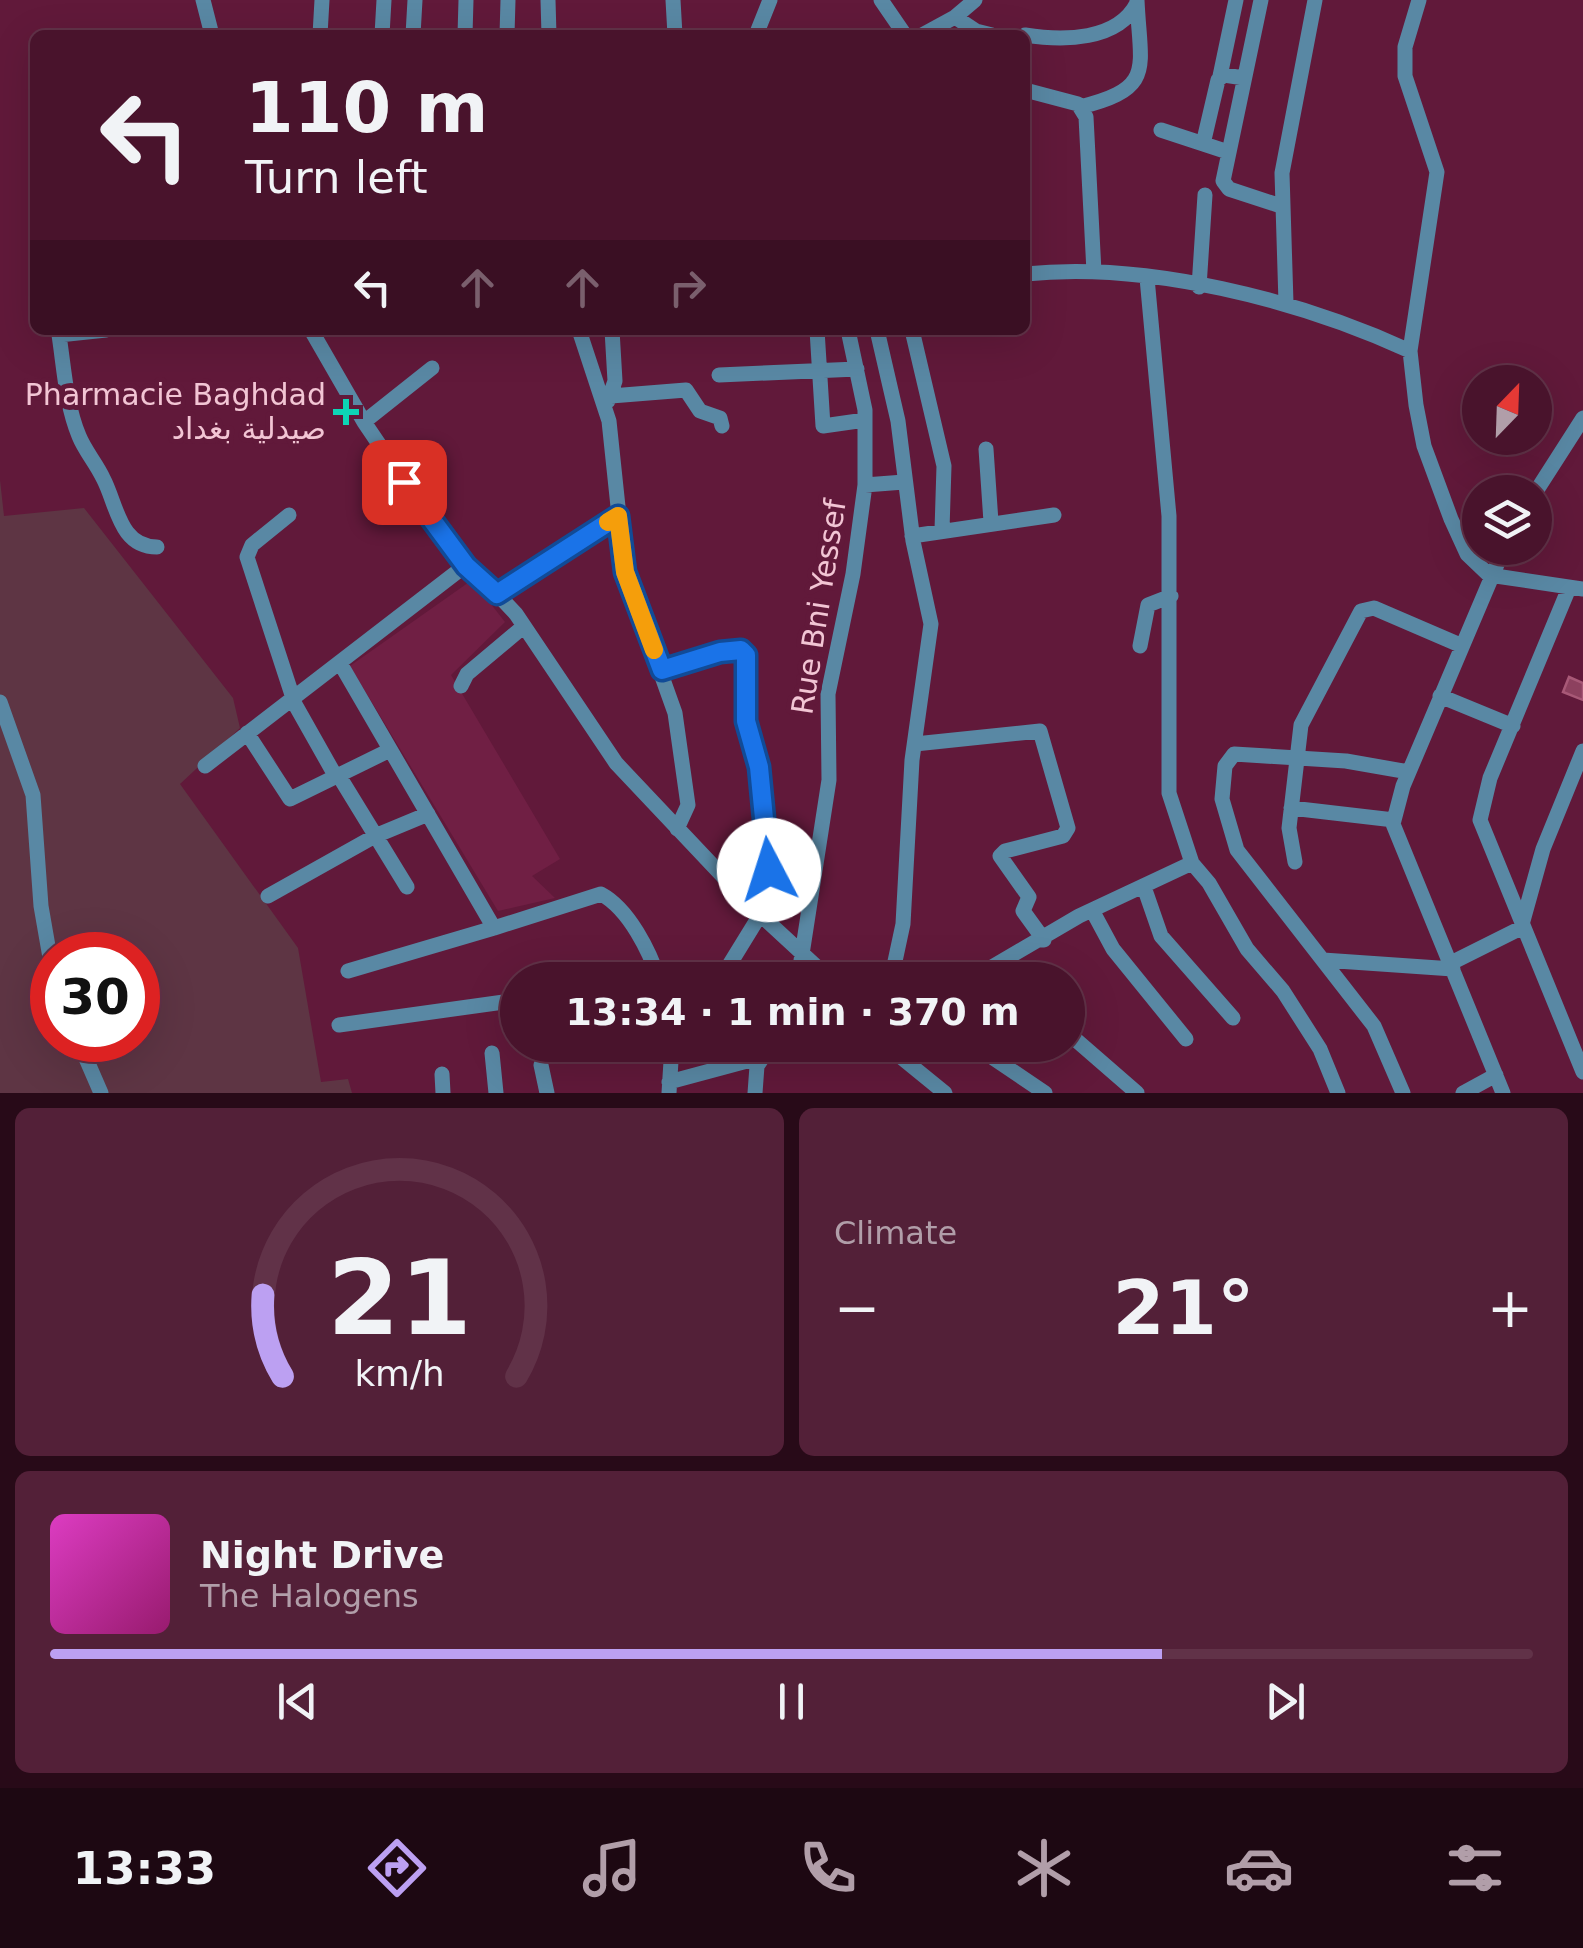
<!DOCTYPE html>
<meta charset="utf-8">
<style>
body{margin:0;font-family:"DejaVu Sans",Vazirmatn,sans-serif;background:#532038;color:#f1f3f6;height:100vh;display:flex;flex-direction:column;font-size:38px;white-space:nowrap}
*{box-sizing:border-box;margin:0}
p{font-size:32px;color:#b19ea9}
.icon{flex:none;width:55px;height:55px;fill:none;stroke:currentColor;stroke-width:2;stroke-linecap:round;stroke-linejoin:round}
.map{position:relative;height:1093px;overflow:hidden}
.sheet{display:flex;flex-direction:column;gap:15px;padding:15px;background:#280a18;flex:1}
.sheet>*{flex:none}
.top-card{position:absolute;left:30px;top:30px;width:1000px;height:305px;border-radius:15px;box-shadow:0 10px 40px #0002,0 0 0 2px #613248;background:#49132c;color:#f1f3f6;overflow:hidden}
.needle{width:65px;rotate:23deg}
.controls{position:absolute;left:1462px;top:365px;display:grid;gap:20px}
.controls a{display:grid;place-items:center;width:90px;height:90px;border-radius:50%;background:#49132c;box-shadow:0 10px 40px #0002,0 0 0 2px #613248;font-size:50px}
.speed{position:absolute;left:30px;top:932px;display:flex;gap:20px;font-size:50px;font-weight:700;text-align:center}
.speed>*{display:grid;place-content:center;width:130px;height:130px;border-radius:50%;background:#49132c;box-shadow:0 10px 40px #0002,0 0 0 2px #613248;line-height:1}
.speed .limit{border:15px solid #d22;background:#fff;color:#111}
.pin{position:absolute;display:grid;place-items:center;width:85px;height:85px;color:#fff;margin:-42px;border-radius:20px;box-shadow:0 5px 15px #0006}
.me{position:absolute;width:110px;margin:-55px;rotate:355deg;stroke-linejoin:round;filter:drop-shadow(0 0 8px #0008)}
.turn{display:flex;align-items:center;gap:35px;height:210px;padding:0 50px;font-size:45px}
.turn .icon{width:130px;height:130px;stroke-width:2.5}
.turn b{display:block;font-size:70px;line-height:85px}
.lanes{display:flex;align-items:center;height:95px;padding:0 50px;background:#0003;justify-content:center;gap:50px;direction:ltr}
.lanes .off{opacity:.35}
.big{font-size:75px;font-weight:700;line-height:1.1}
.sheet .tile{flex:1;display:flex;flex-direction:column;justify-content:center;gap:15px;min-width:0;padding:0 35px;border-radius:15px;background:#532038}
.sheet .dial{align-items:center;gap:0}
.dial svg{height:260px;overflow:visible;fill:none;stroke:#613248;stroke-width:7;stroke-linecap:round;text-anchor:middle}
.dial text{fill:#f1f3f6;stroke:none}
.song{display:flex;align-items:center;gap:30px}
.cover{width:120px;height:120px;border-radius:15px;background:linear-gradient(135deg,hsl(310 70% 55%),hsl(320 70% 35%))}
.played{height:10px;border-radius:5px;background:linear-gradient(90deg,#bca0f2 75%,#613248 75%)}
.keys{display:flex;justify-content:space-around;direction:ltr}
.heat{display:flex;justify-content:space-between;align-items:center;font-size:55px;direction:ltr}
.sheet .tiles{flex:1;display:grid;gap:15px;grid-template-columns:1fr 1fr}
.tile:last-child{grid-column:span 2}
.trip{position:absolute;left:500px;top:962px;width:585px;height:100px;border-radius:50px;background:#49132c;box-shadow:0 10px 40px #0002,0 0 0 2px #613248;font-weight:700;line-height:100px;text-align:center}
.tabs{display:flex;height:160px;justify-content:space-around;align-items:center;background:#1d0812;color:#b19ea9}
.tabs .icon{width:70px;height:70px}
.tabs .selected{color:#bca0f2}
.tabs b{font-size:45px;color:#f1f3f6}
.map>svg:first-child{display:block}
</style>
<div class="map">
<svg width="1583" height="1093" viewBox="0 0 1583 1093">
<rect width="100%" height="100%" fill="#61193a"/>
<!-- built -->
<path fill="#701f44" d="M472,580l33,42 -54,53 109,184 -28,17 23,22 -57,13 -148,-245z"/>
<!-- green -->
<path fill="#5e3544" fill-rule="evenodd" d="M0,480l4,36 80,-8 149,190 7,30 -60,56 118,164 23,134 27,-3 4,14h-352zM52,955h86v85h-86z"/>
<!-- building -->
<path fill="#8d415f" stroke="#a85977" stroke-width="2.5" d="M1569,677l14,6v17l-20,-8z"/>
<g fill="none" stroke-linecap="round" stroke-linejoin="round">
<!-- minor -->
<path stroke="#5988a4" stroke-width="15" d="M203,0l9,35
M548,0l1,35
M673,0l2,35
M881,0l24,35
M1261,0l-38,181 6,8 52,17
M1419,0l-14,47v29l32,96 -27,179 6,54 8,41 27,73 16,35 22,21 94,14
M955,17l21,14 16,4
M320,35l2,-35
M382,35l2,-35
M413,35l2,-35
M465,35l1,-35
M507,35l1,-35
M756,35l14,-35
M922,35l33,-18 20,-17
M1025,35c38,6 93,6 112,-32
M1220,76l16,-76
M1025,90l53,14 8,13 8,155
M1080,107c76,-19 60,-38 57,-107
M1161,130l67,22
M1203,144l15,-64 6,-5 20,3
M1025,274c122,-13 274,26 385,77
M1147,278l22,238v277l23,70 17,20 38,66 36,42 37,58 18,44
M1199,287l6,-92
M1286,303l-4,-130 33,-173
M106,330l-47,5c5,33 7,70 20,101 6,15 17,27 24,42 14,26 16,69 54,69
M311,330l53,92 73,108 79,84 100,149 135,143 80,74
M579,330l30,91 16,152 50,140 13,92 -11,24
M817,330l6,96 42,-6
M877,330l21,91 15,120 18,83 -19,136 -9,164 -12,56
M912,330l32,136 -2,64
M719,375l138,-6
M611,396l75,-6 14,21 20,7 2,8
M608,401l7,-20 -3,-51
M364,422l68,-54
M986,449l5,73
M865,485l39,-3
M1535,493l48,-75
M289,515l-37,30 -5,12 46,141
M912,536l142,-21
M1569,588l-79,190 -10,42 103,252
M497,594l121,-78
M1140,646l8,-41 23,-9
M340,663l154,265 107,-34c28,15 49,58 58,86
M663,671l65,-21 18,5c-1,23 -3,48 1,71 8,50 42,139 4,180
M461,686l6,-12 56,-47
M1440,696l73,30
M292,699l44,78
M0,702l33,93 8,111 11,63
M247,733l43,66 100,-49
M915,744l125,-13 28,97 -5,8 -58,15 -5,5 29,41 -6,14 21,29
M205,766l261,-201
M339,776l68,111
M1291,808l103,12
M1295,862l-6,-34 12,-103 60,-114 13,-3 86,37
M1144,887l17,49 72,82
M268,896l107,-60 53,-22
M1092,910l21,39 73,90
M1323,960l130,9
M1451,963l70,-35 22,-79 40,-98
M348,971l146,-43
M636,980l21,-5
M720,980l40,-65
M798,980l31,-200 -1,-86 25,-120 12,-89v-75l-17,-80
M955,980l37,-13 87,-51 113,-53
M339,1025l179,-25
M1068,1033l69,60
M78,1040l23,53
M886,1045l59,48
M974,1045l71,48
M1037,1045l1,1
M492,1053l4,40
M541,1065l6,28
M442,1074l1,19
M669,1082l93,-25
M669,1093l3,-48
M755,1093l2,-27 14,-21
M1403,1093l-29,-67 -137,-176 -15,-51 3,-33 9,-12 112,7 63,11
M1463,1093l33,-18
M1503,1093l-110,-269 10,-38 101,-238"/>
</g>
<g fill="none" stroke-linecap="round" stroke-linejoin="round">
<!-- route casing -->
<g stroke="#114b97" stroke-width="25">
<path id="route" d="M404,482l62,84 31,28 121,-78 7,56 37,98 58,-18 21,-2 5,5v66l13,46 10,103"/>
</g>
<!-- route -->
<use href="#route" stroke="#1a73e8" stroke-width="18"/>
<!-- slow -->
<path stroke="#f59e0b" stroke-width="18" d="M608,522l10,-6 7,56 29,78"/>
</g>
<!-- markers -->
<path fill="#0dd5b5" stroke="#61193a" stroke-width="4" d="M341 397h10v10h10v10h-10v10h-10v-10h-10v-10h10z"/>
<g text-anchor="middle" stroke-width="10" stroke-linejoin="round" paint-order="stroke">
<!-- poi labels -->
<g font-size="30" fill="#f2c5d4" stroke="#61193a" text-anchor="end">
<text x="326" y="405">Pharmacie Baghdad<tspan x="326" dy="34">صيدلية بغداد</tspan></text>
</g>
<!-- street labels -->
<g font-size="30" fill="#f2c5d4" stroke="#61193a">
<text transform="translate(819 607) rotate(-81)" y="10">Rue Bni Yessef</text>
</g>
</g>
</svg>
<div class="controls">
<a><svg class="needle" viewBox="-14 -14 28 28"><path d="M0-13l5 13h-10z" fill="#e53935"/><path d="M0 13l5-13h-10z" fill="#b19ea9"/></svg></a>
<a><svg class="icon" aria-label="layers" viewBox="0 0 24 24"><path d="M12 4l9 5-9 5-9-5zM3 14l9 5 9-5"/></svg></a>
</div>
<div class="speed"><div class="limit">30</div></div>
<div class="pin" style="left:404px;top:482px;background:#d93025"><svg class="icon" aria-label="arrive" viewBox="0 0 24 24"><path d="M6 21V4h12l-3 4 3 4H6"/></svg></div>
<svg class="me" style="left:769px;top:870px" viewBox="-20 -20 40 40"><circle r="19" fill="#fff"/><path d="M0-13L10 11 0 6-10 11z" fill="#1a73e8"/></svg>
<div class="trip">13:34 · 1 min · 370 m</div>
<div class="top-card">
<div class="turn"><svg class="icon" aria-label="left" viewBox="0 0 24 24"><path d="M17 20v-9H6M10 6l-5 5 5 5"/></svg><div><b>110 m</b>Turn left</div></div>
<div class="lanes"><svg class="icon" aria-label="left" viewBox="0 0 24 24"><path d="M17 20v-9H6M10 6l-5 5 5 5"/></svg><svg class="icon off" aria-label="ahead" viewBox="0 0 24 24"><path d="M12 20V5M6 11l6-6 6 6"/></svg><svg class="icon off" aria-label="ahead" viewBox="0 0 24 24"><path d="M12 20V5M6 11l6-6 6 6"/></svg><svg class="icon off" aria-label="right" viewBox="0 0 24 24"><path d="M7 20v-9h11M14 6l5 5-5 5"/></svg></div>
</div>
</div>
<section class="sheet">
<div class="tiles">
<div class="tile dial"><svg viewBox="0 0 100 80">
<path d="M14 69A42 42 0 1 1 86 69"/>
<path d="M14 69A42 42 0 0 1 8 44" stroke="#bca0f2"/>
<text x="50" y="56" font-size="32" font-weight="700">21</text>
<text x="50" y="72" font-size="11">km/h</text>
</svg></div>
<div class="tile"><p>Climate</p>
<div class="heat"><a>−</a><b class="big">21°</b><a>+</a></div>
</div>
<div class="tile">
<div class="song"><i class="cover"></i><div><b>Night Drive</b><p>The Halogens</p></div></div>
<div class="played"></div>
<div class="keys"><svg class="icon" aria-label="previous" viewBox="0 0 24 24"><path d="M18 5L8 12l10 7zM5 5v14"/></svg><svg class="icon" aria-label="pause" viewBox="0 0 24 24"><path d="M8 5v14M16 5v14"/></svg><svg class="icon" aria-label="next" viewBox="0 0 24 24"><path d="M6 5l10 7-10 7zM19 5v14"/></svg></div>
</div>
</div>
</section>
<nav class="tabs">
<b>13:33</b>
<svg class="icon selected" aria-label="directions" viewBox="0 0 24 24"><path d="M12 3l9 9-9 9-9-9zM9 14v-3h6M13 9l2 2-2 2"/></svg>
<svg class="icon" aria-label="music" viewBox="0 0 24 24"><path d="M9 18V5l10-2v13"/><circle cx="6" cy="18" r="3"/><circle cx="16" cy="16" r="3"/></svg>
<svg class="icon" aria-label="phone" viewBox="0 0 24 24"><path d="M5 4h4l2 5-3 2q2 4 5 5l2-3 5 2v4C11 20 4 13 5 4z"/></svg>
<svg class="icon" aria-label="climate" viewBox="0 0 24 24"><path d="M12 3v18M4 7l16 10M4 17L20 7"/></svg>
<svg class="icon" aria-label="car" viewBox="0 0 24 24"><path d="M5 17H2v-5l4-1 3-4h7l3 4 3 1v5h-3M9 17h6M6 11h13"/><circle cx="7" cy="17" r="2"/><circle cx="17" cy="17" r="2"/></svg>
<svg class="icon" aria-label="filters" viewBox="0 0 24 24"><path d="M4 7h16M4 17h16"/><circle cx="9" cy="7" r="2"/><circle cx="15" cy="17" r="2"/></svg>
</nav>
